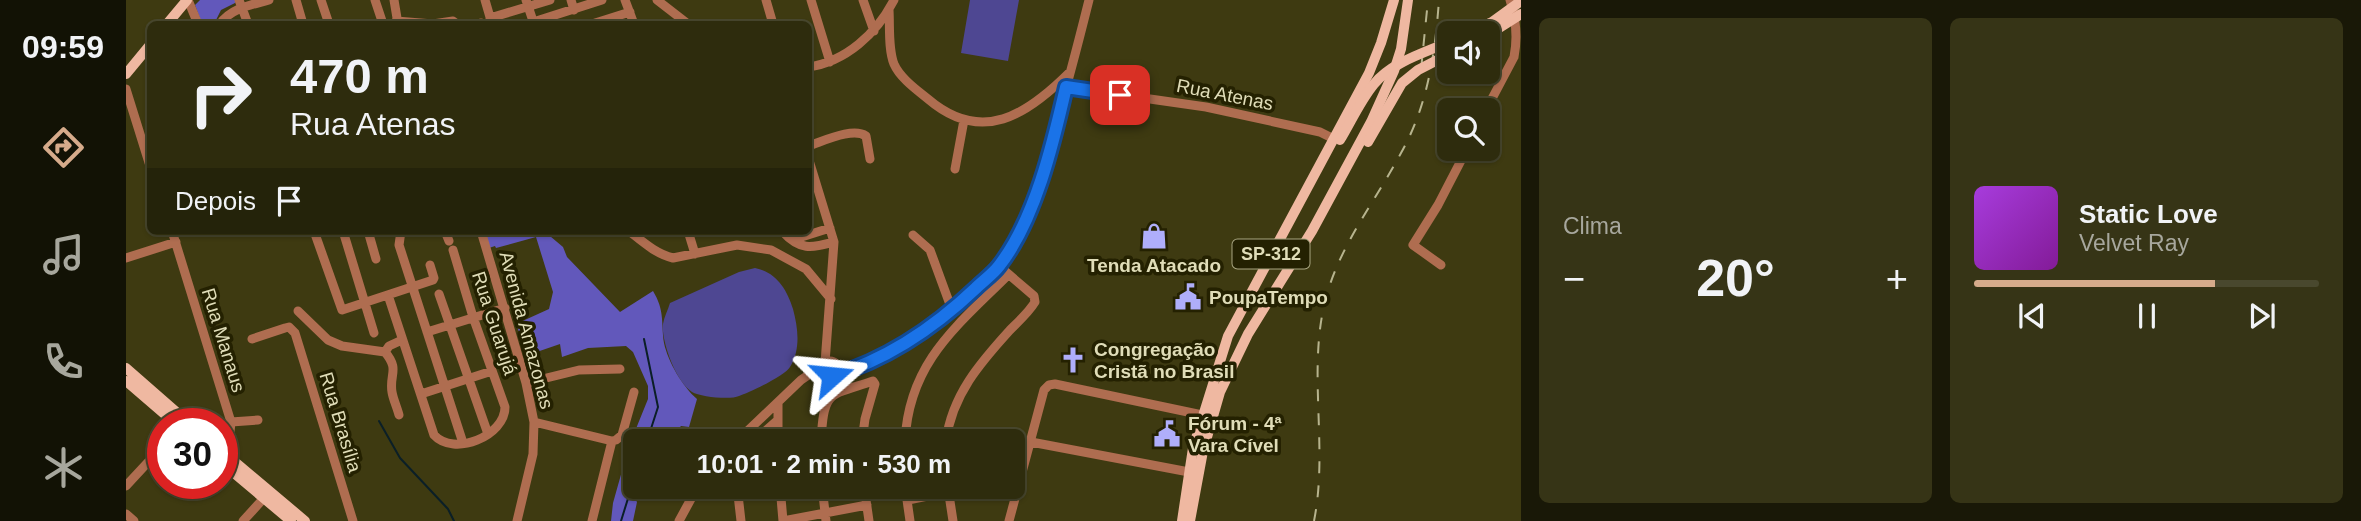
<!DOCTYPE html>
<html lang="pt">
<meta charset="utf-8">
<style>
body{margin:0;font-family:Helvetica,sans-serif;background:#363416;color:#f1f3f6;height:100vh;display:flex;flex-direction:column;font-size:26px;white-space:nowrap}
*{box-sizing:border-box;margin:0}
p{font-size:23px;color:#a7a79d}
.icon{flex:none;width:38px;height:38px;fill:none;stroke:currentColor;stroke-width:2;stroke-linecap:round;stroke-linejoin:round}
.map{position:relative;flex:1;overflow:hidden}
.drawer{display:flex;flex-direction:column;gap:18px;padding:18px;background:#191807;width:840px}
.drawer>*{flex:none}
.guide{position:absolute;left:21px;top:21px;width:665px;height:214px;border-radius:10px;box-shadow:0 2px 5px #0004,0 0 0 2px #49482e;background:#2e2c0d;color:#f1f3f6;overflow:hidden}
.tools{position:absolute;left:1311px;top:21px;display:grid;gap:14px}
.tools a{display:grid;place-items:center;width:63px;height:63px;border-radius:10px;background:#2e2c0d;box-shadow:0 2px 5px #0004,0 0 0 2px #49482e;font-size:35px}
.speed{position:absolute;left:21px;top:408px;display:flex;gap:14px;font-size:35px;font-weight:700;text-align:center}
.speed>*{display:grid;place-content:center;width:91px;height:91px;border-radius:50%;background:#2e2c0d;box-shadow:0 2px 5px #0004,0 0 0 2px #49482e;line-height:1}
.speed .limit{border:10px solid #d22;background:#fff;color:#111}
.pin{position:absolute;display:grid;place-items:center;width:60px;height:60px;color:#fff;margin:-30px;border-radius:14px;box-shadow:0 4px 10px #0006}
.me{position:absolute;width:77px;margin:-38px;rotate:72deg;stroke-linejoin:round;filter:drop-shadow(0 0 5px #0008)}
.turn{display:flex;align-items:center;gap:24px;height:147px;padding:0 28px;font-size:32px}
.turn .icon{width:91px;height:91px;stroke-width:2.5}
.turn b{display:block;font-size:49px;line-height:60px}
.then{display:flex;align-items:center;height:66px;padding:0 28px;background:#0003;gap:14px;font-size:26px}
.big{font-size:52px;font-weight:700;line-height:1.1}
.drawer .tile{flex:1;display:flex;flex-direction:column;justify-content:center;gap:10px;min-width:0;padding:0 24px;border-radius:10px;background:#363416}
.song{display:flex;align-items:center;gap:21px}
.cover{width:84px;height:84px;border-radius:10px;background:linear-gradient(135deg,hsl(280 70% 55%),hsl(290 70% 35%))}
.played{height:7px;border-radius:4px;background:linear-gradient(90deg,#d6ab8b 70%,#49482e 70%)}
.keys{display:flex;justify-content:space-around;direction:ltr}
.heat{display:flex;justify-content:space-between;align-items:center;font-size:38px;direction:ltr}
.drawer .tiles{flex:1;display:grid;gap:18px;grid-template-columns:repeat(2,1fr)}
.trip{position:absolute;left:497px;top:429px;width:402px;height:70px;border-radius:10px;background:#2e2c0d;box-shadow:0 2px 5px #0004,0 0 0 2px #49482e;font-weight:700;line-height:70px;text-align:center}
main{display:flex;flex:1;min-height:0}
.tab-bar{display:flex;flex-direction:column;width:126px;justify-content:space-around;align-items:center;background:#121205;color:#a7a79d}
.tab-bar .icon{width:49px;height:49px}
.tab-bar .on{color:#d6ab8b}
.tab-bar b{font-size:32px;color:#f1f3f6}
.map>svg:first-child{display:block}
</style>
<main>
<nav class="tab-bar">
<b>09:59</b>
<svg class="icon on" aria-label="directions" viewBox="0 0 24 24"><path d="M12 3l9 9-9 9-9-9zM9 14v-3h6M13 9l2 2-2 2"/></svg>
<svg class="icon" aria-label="music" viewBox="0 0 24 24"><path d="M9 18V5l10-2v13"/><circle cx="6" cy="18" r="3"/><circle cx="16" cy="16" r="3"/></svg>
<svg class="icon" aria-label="phone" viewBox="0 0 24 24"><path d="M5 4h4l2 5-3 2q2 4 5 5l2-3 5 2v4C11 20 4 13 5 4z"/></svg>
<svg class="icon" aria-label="climate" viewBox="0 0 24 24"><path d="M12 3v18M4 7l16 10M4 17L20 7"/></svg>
</nav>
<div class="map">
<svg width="1395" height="521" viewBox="0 0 1395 521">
<rect width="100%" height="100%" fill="#3e3a11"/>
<!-- green -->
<path fill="#4e4792" d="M844,0h49l-11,61 -47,-8z
M629,268c21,4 32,21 38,41 5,19 8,40 -3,58 -4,8 -41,26 -51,29 -8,4 -39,1 -47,-4 -16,-10 -31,-51 -29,-68 1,-7 5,-14 7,-21l69,-31z"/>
<!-- forest -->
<path fill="#6258bb" d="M74,0h36l-1,3 -14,7 -7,14h-12l-7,-19z
M358,231h60l19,16 4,10 53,55 33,-21c12,20 8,31 11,52 4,19 19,44 33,56l-8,28 -8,-1 -8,9h-4v6h-34v45l8,1 -3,9 -6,1 3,5 -4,19h-22l2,-18 16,-57 19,-47v-13l-15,-34 -7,-6 -38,2 -26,9 -2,-13 -32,11 -12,-31 33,-15 4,-17 -17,-55 -40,11 -1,-2 -6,2z"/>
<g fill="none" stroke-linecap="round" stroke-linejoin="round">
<!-- stream -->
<path stroke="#0b1f27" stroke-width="2" d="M518,339l14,68 -11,34
M253,421l21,37 48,51 6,12
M495,521l14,-45"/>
<!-- minor -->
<path stroke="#af6d50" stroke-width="9" d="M62,0l10,24
M113,0l9,24
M170,0l7,24
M195,0l8,24
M249,0l8,24
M268,0l4,24
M359,0l7,24
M400,0l8,24
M445,0l3,10
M499,0l9,24
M531,0l31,24
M640,0l7,24
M685,0l19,62
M737,0l11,31
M763,10c1,16 -1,39 5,54 6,14 23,26 34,35 54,46 99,16 142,-27
M364,18l60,-18
M270,21l37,3 20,-3 4,3
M355,23v1
M94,24c11,-16 31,-19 49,-24
M401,24l75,-24
M466,24l38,-12
M682,67c38,-5 69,-34 86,-67
M940,87l140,20 114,25 12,6
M0,89l24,77
M1360,110l28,-53c4,-20 2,-38 -4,-57
M682,146c16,-5 45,-19 58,-10l4,23
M682,157l26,85 -9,121
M829,169l9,-49
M46,231l59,191 -1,10 -8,15
M188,231l28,79 91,-30 1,-2 -4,-13
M217,231l31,102
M242,231l8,28
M275,231l-2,14 64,198
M319,231l4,10
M355,231l45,152 8,39 -1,32 -16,67
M503,231c14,11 27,23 44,27l64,-13 34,5 35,19 25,30
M562,231l7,23
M656,231c18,20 29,17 52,11
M787,235l17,15 22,60
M666,240l38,-12
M0,258l50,-16
M1315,265l-28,-20 25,-40 29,-56
M313,294l49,140
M262,295l46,140c20,22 71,1 71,-28l-32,-90 -20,-67
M172,311l30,29 14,6 43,6c15,18 4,22 7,40 1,7 5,15 7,23
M301,332l78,-24
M126,339l33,-11 4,-1 6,6 58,188
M259,352l4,-6 13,-6
M696 369a8 8 0 1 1 16 0a8 8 0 1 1-16 0Z
M708,375c33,-6 64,-26 91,-45 25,-18 52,-39 73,-63 33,-38 46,-101 59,-148 12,-39 22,-79 32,-119
M400,383l53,-13 41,-1
M295,394l71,-23
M652,402v39
M105,422l27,-2
M408,422l78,19
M486,441l4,-1 6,-5 12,-43
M611,441l64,-61 22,-15
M628,441l24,-21
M695,441c3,-51 7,-45 52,-60l2,3 -10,35 -3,22
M779,441c4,-79 52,-115 103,-166
M820,441c6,-46 34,-78 64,-111 9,-9 19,-18 25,-28l-1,-6 -35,-30
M905,442l158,30
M0,486l37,-40
M611,486l4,35
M654,486l3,35 84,-16
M696,486l4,35
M738,486l5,35
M779,486l5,35
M822,488l5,33
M782,500l69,-14
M0,514l8,7
M117,521l21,-23
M466,521l20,-80
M553,521l19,-35
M883,521l35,-131 5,-5 6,-1 152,32"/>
<!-- major -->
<path stroke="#efb8a1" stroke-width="10" d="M41,24l20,-24
M0,74l24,-29
M0,368l64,56
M0,381l50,43
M96,451l83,70
M96,463l69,58
M1056,521l11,-73 35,-112 141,-263 12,-30 13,-43
M1064,521l13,-70 17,-59 28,-58 64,-103 59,-109 23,-51 7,-22 7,-49"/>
<!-- rail -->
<path stroke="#b7b48e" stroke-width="2" stroke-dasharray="12 12" stroke-linecap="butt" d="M1295,70l7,-70
M1188,521c15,-75 -8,-154 13,-227 15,-52 49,-94 74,-141 27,-48 34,-99 38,-153"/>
<!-- major-bridge -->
<path stroke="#efb8a1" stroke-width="10" d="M1342,33l24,-11 29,-21
M1362,35l33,-21
M1214,140c11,-18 20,-39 34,-56 18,-22 50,-31 75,-42
M1242,142l34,-59 16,-13 31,-16"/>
</g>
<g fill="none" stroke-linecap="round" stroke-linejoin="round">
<!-- route casing -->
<g stroke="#114b97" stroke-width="18">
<path id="route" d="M706,376c54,-16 103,-49 144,-88 7,-7 17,-14 23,-22 36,-46 54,-122 67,-179l54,8"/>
</g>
<!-- route -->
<use href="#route" stroke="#1a73e8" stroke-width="12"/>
</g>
<!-- icons -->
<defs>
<g id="shop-bare" transform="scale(2.1)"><path d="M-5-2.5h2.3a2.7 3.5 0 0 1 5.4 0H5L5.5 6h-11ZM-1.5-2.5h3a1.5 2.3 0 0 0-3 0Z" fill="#afaefa" stroke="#242101" stroke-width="2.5" paint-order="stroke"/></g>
<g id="civic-bare" transform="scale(2.1)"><path d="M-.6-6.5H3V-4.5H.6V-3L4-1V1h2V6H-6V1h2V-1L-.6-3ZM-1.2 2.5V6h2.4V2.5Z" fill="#afaefa" stroke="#242101" stroke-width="2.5" paint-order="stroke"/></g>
<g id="church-bare" transform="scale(2.1)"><path d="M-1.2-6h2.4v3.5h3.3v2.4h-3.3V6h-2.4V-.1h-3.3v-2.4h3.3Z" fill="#afaefa" stroke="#242101" stroke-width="2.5" paint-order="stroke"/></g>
</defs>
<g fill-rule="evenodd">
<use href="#shop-bare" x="1028" y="236"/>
<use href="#civic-bare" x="1062" y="297"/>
<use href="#church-bare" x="947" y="360"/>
<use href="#civic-bare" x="1041" y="434"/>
</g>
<g text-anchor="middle" stroke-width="7" stroke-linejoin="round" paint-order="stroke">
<!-- shield labels -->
<rect fill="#242101" stroke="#a8a581" stroke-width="2" x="1106.5" y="239.5" width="77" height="29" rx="5"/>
<g font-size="18" font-weight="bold" fill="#e0ddb8">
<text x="1145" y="260">SP-312</text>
</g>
<!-- street labels -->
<g font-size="19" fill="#e0ddb8" stroke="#242101">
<text transform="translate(1099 94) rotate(11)" y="7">Rua Atenas</text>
<text transform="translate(369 323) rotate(72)" y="7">Rua Guarujá</text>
<text transform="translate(401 330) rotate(75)" y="7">Avenida Amazonas</text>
<text transform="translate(98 340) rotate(73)" y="7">Rua Manaus</text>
<text transform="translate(215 422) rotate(73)" y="7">Rua Brasília</text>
</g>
<!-- poi labels -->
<g font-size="19" font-weight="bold" fill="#e0ddb8" stroke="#242101" text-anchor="start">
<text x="1028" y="272" text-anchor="middle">Tenda Atacado</text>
<text x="1083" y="304">PoupaTempo</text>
<text x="968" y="356">Congregação<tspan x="968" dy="22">Cristã no Brasil</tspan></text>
<text x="1062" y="430">Fórum - 4ª<tspan x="1062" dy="22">Vara Cível</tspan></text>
</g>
</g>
</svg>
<div class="tools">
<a><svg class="icon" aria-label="sound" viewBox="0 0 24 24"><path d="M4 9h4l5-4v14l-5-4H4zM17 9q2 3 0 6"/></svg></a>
<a><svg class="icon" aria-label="search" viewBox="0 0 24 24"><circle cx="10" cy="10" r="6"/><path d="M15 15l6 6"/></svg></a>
</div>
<div class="speed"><div class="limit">30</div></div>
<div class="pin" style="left:994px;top:95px;background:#d93025"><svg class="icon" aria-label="arrive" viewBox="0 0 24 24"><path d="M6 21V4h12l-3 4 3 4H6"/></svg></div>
<svg class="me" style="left:706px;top:376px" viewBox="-20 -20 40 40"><path d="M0-17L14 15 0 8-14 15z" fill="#1a73e8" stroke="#fff" stroke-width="4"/></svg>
<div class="trip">10:01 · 2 min · 530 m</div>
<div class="guide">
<div class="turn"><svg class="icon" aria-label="right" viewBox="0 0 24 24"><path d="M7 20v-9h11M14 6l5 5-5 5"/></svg><div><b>470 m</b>Rua Atenas</div></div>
<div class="then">Depois<svg class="icon" aria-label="arrive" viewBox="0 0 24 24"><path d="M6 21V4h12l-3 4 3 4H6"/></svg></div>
</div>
</div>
<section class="drawer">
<div class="tiles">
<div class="tile"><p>Clima</p>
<div class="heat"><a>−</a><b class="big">20°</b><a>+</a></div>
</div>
<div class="tile">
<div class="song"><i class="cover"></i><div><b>Static Love</b><p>Velvet Ray</p></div></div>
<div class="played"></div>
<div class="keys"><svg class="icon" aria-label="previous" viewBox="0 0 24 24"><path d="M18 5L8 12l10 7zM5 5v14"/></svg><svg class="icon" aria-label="pause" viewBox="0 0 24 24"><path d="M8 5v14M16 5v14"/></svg><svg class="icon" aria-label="next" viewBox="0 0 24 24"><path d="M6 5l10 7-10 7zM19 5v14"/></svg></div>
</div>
</div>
</section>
</main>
